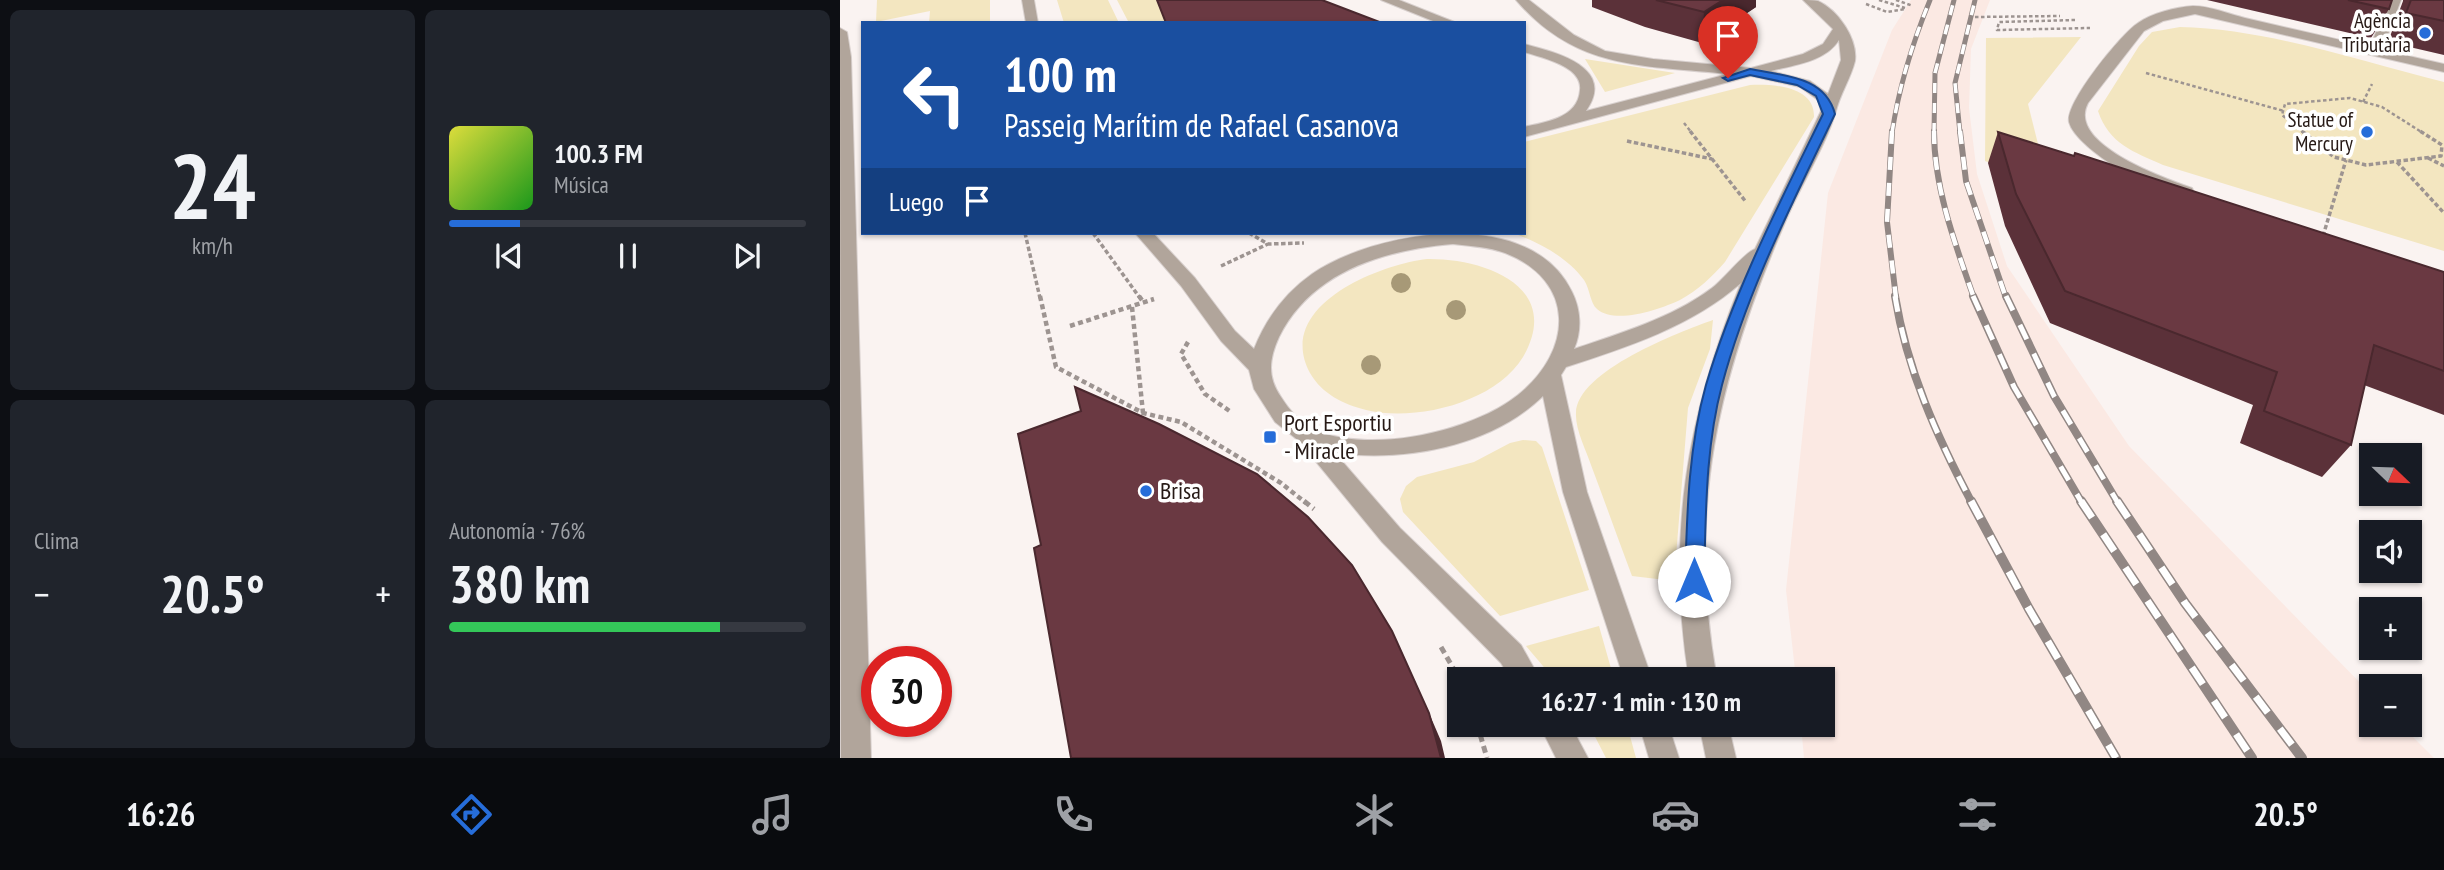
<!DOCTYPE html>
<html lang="es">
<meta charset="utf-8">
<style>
body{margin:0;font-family:"PT Sans Narrow",sans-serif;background:#20242c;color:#f1f3f6;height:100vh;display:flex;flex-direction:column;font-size:26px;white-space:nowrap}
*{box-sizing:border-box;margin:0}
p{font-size:23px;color:#9ea1a6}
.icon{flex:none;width:38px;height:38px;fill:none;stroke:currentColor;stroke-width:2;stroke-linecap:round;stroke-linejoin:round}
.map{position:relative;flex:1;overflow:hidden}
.sheet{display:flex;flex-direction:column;gap:10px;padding:10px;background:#0d0f14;width:840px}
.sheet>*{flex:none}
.top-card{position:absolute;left:21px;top:21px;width:665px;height:214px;border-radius:0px;box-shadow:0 2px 5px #0004;background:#1a4fa0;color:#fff;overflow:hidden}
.needle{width:46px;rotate:113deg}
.tools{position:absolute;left:1519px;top:443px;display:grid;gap:14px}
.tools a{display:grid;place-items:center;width:63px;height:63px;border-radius:0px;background:#171b24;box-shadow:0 2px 5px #0004;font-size:35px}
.speed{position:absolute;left:21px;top:646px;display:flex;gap:14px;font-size:35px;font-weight:700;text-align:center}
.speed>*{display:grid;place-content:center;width:91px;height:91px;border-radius:50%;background:#171b24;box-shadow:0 2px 5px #0004;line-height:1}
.speed .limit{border:10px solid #d22;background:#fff;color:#111}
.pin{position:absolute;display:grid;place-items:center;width:60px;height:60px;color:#fff;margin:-72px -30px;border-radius:50% 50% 50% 0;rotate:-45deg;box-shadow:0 0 7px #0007}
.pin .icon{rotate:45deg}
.me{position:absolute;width:77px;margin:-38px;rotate:0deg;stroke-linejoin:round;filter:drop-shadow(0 0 5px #0008)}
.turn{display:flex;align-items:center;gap:24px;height:147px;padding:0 28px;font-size:32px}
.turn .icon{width:91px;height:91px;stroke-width:2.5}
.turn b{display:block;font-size:49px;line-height:60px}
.then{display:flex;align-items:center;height:66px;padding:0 28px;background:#0003;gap:14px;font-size:26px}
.big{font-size:52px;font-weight:800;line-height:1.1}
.sheet .tile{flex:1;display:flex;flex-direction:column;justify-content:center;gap:10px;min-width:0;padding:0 24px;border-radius:10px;background:#20242c}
.sheet .dial{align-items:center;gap:0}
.dial b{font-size:91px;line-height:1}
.song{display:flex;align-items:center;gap:21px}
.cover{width:84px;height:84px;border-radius:10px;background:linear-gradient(135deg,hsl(60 70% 55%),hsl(120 70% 35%))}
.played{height:7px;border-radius:4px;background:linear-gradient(90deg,#266dd9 20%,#363941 20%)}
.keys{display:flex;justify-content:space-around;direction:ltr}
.heat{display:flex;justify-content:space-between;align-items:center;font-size:38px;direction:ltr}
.charge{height:10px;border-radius:5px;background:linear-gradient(90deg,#34c759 76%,#363941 0)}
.sheet .tiles{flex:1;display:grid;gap:10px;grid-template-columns:repeat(2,1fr)}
.trip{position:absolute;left:607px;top:667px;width:388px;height:70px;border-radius:0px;background:#171b24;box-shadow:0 2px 5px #0004;font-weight:800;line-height:70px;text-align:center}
.dock{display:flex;height:112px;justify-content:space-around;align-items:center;background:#090b0e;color:#9ea1a6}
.dock .icon{width:49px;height:49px}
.dock .current{color:#266dd9}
.dock b{font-size:32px;color:#f1f3f6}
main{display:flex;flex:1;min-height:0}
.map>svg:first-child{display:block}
</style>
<main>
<section class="sheet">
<div class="tiles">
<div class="tile dial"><b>24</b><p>km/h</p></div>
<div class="tile">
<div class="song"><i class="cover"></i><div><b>100.3 FM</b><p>Música</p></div></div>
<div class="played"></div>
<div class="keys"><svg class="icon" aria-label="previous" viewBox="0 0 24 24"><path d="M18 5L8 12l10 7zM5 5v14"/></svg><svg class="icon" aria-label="pause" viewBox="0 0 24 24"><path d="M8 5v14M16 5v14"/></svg><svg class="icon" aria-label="next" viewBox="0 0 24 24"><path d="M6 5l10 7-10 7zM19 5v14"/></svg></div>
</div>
<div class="tile"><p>Clima</p>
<div class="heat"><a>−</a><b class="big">20.5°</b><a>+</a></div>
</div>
<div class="tile"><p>Autonomía · 76%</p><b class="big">380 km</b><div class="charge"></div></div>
</div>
</section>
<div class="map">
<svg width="1604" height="758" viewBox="0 0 1604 758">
<rect width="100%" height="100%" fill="#faf3f1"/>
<!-- built -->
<path fill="#fbe9e3" d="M1071,0h79l-19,49 -2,59 8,66 30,92 122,180 242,248v30l30,1 33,33h-630l-3,-33 23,-1v-45h-28l-10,-89 42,-397 64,-163z"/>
<!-- green -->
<path fill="#f3e6c0" d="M37,0h113v23h-61l1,-12 -54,11z
M217,0h51l11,23h-55z
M277,0h39l35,23h-62z
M1340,27c89,2 178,34 264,55v169l-281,-86c-29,-13 -54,-21 -65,-54l41,-65 13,-14z
M1241,37l-53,67 14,56 -34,10 -23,-9 1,-123z
M745,59l90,14 -70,19z
M910,85c23,-1 65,1 64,32l-89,145c-12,14 -28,29 -45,38 -19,9 -65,25 -83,9 -7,-6 -7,-20 -13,-29 -17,-23 -44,-37 -71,-47h11v-91z
M587,259c56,-1 137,27 96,98 -28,46 -108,65 -157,53 -23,-6 -44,-16 -56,-37 -36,-67 68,-108 117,-114z
M873,320l-3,29 -22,59 -14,173 -42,-5c-14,-37 -27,-74 -41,-111 -5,-15 -16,-36 -15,-52 1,-42 103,-81 137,-93z
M683,440l13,1 6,6 47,143 -89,26 -97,-104 -3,-13 6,-13 11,-9 57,-15 36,-19z
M759,626l15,53h-60l-28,-33z
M749,725h38l9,33h-30z"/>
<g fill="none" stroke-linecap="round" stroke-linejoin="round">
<!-- minor casing -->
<g stroke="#d8d0ce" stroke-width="2">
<path id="minor" d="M182,0h12l4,23h-12z
M541,0h18l58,23h-19z
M676,0h13l45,35 31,16 48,8 98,9 52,-14 20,-10 10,-15 -30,-29c5,0 11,0 15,1 20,9 40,38 37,60 -4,17 -15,33 -19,50 -9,32 -36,76 -50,109 -68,157 -100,288 -69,459h-28c-23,-142 -2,-264 52,-396 -49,43 -113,64 -175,84l-5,8 26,117 65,187h-28l-61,-187 -20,-96c-52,51 -138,66 -208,57l65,75 121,117 19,34h-29l-10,-16 -119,-121 -83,-101 -24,-19 -21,-33 -5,-19 -28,-29 -40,-55 -46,-53h18l42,45 40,53 19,18c12,-30 31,-56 58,-75 64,-44 219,-69 260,18 9,18 10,39 2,57 47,-16 98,-31 138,-61 12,-9 33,-36 43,-39l66,-138 -3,-11 -18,-13 -49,-11 -227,61v-10c22,-5 54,-9 56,-37 1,-8 -3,-14 -9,-19 -13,-10 -31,-14 -47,-19v-8c31,8 93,23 62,67l142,-37c-84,-9 -151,-3 -212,-74zM999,40l2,20 -13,34 -18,-13 -39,-10c23,-6 54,-9 68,-31zM613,244c18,2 36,3 52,9 72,28 68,98 13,142 -46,37 -148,59 -203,35 -14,-7 -26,-20 -34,-33 -14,-20 -12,-38 -2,-60 33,-66 105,-87 174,-93z
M1549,0h12l-19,50 62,14v8l-249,-58 -32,7 -19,10 -56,72c-22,41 76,75 104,85l2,4 -2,4c-26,6 -116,-46 -123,-74 -4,-19 52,-88 69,-99 14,-10 38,-16 55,-17 17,0 36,8 52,12 42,10 83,19 125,29z
M0,28l7,4 4,25 20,701h-30z
M699,724h31l18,34h-32z
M799,724h29l11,34h-30z
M859,724h29l8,34h-30z"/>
</g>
<!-- path-far3 -->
<path stroke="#9d9491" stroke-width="2.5" stroke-dasharray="3.5 2.5" stroke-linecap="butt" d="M1039,0l26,8
M1056,0l17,6
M1026,4l21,8 19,-3
M1135,17l85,-1
M1235,20l-76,2 -2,8 93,-2
M1306,73l138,38
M1523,102l9,-18
M844,123l8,10
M1464,133l-22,-18 3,-11 65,-6 32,9 41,26"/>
<!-- path-far2 -->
<path stroke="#9d9491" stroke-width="3.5" stroke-dasharray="4.5 2.5" stroke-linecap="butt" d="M850,131l56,71
M1462,131l32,26 32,8 75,-9 1,-11 -22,-14
M787,141l85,18
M1588,158l16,8
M1557,162l47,51
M185,233l15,65
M253,233l47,65
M409,233l19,11 36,-1
M1483,236l23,-76
M381,266l47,-22"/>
<!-- path-far1 -->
<path stroke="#9d9491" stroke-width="4.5" stroke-dasharray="5 3.5" stroke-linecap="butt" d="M200,296l16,71 87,46 38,9 100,61 25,20
M299,296l5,7
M292,307l11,106
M230,326l84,-27
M348,342l-7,12 24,40 26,18"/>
<!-- path -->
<path stroke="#9d9491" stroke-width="5" stroke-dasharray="7 4.5" stroke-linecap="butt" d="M464,501l10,8
M601,647l19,33
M637,724l10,34"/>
<!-- minor -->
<use href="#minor" fill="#b1a59b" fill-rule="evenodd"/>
<!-- rail-far3 casing -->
<g stroke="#918784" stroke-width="5">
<path id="rail-far3" d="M1052,133c7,-47 20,-89 38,-133
M1094,133l1,-60 19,-73
M1120,133l-5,-50 20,-83"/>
</g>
<!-- rail-far2 casing -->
<g stroke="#918784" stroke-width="6">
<path id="rail-far2" d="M1052,131l-5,91 9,76
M1094,131c0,57 21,113 40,167
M1120,131l6,50 40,117"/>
</g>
<!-- rail-far1 casing -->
<g stroke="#918784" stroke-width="8">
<path id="rail-far1" d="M1055,296c12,74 42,141 77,207
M1133,296l41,91 68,116
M1166,296l48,100 64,107"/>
</g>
<!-- rail casing -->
<g stroke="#918784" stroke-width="10">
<path id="rail" d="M1131,501l58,108 87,149
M1241,501l171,257
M1277,501l68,102 117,155"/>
</g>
<!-- rail-far3 -->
<use href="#rail-far3" stroke="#fff" stroke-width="3.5" stroke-dasharray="10" stroke-linecap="butt"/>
<!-- rail-far2 -->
<use href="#rail-far2" stroke="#fff" stroke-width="4.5" stroke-dasharray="13" stroke-linecap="butt"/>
<!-- rail-far1 -->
<use href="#rail-far1" stroke="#fff" stroke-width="5" stroke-dasharray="16" stroke-linecap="butt"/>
<!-- rail -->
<use href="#rail" stroke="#fff" stroke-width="7" stroke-dasharray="20" stroke-linecap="butt"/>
</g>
<!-- trees -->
<g fill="#a79977">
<circle cx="561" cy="283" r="10"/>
<circle cx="616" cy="310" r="10"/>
<circle cx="531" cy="365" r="10"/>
</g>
<!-- wall -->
<path fill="#5b3139" d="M752,0h164v7l-54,36 -57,-16 -53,-20z
M1367,0h185l-3,9 -18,29z
M1563,0h41v55l-56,-13 15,-41z
M1158,132l446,140v143l-80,-30 -13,60 -29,32 -82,-34 13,-38 -203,-82 -45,-97 -17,-63z"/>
<!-- shaded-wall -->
<path fill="#4a282e" d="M883,0h33v7l-54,36 2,-31z
M589,713l12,28 4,17h-4z"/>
<!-- building -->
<path fill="#6a3942" stroke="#4a282e" stroke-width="2" d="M317,0h165l60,23h-216z
M816,0h67l-19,12z
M1508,0h44l-3,9z
M1571,0h33v21l-38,-8z
M1158,132l76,24 1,-3 369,119v99l-70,-26 -23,100 -87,-34 13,-39 -212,-81 -49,-97z
M235,387l84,37 98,50 51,43 44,48 40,66 37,82 12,45h-370l-37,-210 7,-3 -23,-111 63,-23z"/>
<!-- route -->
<path fill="#266dd9" stroke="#19478d" stroke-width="2" d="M910,69c34,7 75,7 85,45 -42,88 -88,177 -113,271 -17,64 -16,131 -18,196l-3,6 -7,3 -7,-3 -2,-6c2,-66 3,-132 21,-196 28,-94 74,-183 117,-271l-7,-18 -19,-11 -47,-10 -22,6 -5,-3z"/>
<!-- markers -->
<g fill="#266dd9" stroke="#fff" stroke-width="2.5">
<circle cx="1585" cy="33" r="7"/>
<circle cx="1527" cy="132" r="7"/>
<rect x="423" y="430" width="14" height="14" rx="3.5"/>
<circle cx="306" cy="491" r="7"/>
</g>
<g text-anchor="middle" stroke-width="7" stroke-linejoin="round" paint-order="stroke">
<!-- far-poi labels -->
<g font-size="21" fill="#261915" stroke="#fff" text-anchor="end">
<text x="1571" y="28">Agència<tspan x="1571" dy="24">Tributària</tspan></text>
<text x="1513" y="127">Statue of<tspan x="1513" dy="24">Mercury</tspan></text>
</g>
<!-- poi labels -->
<g font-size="24" fill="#261915" stroke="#fff" text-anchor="start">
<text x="444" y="431">Port Esportiu<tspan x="444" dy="28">- Miracle</tspan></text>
<text x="320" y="499">Brisa</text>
</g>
</g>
</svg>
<div class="tools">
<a><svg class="needle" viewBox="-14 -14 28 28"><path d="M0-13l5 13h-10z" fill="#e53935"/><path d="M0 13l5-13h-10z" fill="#9ea1a6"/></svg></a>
<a><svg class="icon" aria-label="sound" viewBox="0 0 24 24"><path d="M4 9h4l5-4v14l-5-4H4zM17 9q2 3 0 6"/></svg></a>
<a>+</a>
<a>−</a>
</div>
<div class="speed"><div class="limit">30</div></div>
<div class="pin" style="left:888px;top:78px;background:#d93025"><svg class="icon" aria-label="arrive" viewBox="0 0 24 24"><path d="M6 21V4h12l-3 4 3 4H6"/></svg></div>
<svg class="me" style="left:854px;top:581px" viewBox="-20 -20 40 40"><circle r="19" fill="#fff"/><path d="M0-13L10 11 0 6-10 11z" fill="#266dd9"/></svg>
<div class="trip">16:27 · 1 min · 130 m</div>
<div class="top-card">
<div class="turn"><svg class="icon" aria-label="left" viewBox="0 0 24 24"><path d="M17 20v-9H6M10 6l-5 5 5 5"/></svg><div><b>100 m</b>Passeig Marítim de Rafael Casanova</div></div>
<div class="then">Luego<svg class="icon" aria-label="arrive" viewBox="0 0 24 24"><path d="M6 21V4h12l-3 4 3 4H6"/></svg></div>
</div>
</div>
</main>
<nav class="dock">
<b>16:26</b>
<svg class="icon current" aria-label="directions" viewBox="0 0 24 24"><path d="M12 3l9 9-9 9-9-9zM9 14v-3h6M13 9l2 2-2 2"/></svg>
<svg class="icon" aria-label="music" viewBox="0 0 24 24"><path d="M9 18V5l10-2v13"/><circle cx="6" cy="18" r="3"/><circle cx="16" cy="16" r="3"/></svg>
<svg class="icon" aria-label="phone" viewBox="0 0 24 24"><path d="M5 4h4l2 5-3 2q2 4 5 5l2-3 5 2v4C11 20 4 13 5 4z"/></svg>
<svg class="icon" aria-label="climate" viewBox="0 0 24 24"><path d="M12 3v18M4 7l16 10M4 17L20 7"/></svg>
<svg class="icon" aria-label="car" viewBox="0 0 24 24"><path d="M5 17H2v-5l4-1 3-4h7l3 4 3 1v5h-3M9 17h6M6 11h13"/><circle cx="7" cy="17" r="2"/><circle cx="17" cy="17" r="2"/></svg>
<svg class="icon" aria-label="filters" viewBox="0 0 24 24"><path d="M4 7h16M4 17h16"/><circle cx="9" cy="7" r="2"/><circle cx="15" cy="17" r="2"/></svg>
<b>20.5°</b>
</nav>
